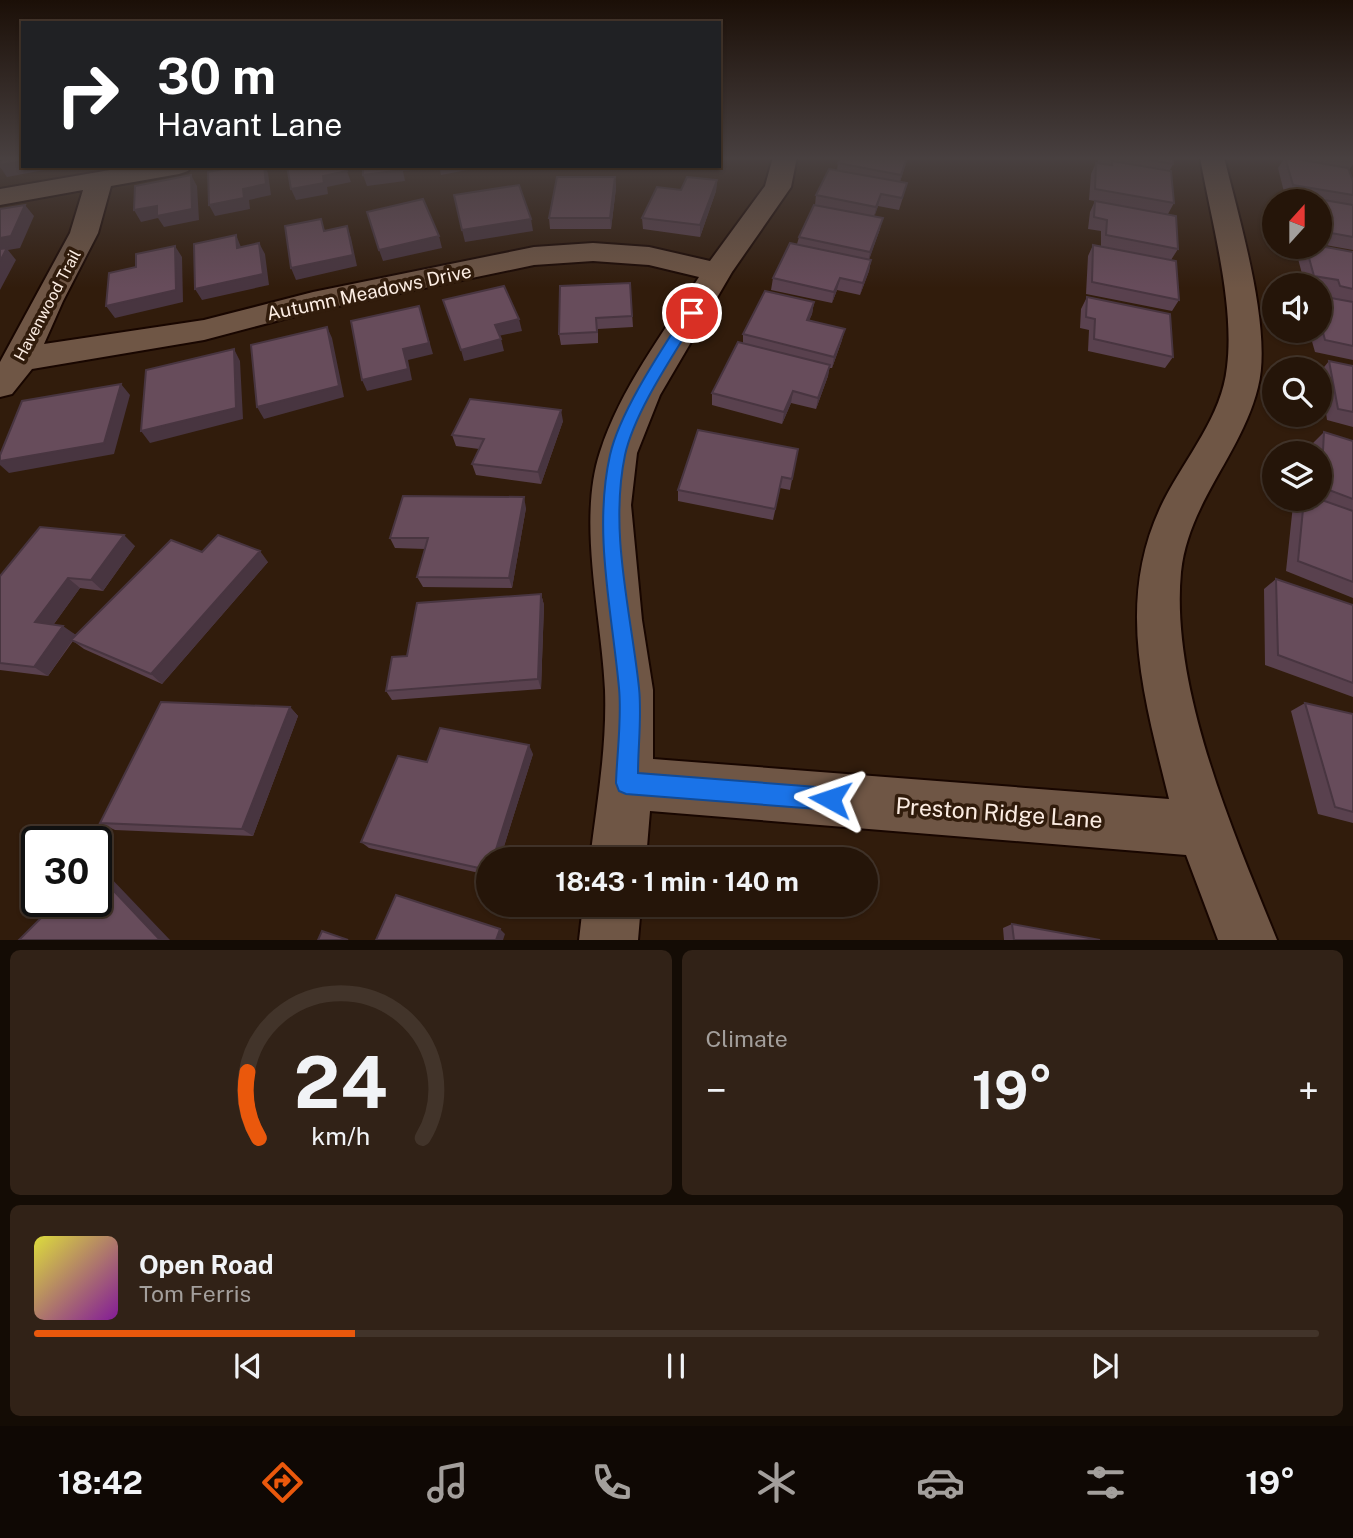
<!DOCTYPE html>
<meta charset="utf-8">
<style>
body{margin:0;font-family:"Public Sans",sans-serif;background:#312217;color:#f1f3f6;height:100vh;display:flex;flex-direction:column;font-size:26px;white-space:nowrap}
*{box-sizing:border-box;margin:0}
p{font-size:23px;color:#a39f9c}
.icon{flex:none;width:38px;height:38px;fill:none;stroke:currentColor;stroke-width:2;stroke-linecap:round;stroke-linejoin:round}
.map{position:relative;height:940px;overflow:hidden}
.drawer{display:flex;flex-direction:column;gap:10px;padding:10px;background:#140c05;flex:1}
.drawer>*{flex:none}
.guide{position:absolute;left:21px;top:21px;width:700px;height:147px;border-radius:0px;box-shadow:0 2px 5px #0004,0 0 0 2px #42342a;background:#202124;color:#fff;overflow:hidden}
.needle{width:46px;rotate:21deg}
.fabs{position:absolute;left:1262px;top:189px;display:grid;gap:14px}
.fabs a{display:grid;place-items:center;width:70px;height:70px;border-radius:50%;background:#251509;box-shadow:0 2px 5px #0004,0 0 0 2px #42342a;font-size:35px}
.speed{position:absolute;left:21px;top:826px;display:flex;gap:14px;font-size:35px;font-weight:700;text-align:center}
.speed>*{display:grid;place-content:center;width:91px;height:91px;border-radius:50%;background:#251509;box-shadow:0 2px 5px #0004,0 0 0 2px #42342a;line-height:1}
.speed .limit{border:4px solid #111;border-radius:10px;background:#fff;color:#111}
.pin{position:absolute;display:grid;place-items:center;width:60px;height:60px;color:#fff;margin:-30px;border:4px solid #fff;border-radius:50%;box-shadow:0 2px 7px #0007}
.me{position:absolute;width:77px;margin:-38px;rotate:275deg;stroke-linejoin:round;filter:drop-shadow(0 0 5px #0008)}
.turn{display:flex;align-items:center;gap:24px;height:147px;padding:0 21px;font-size:32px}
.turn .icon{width:91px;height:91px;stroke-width:2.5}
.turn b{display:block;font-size:49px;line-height:60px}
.big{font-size:52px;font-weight:700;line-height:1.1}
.drawer .widget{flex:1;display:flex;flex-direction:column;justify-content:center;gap:10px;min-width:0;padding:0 24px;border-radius:10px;background:#312217}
.drawer .dial{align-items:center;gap:0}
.dial svg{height:182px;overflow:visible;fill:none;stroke:#42342a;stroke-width:7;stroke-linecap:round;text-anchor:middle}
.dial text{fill:#f1f3f6;stroke:none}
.song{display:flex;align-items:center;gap:21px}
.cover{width:84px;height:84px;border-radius:10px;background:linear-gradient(135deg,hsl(60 70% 55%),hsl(290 70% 35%))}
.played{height:7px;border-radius:4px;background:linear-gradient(90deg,#ea580c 25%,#42342a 25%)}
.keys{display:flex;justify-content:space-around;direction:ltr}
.heat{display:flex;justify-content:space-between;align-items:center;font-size:38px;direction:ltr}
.drawer .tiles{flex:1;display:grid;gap:10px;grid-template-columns:1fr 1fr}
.widget:last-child{grid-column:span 2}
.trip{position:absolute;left:476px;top:847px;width:402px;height:70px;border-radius:35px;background:#251509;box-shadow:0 2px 5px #0004,0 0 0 2px #42342a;font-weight:700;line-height:70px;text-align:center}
.menu{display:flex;height:112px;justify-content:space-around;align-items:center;background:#0f0804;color:#a39f9c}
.menu .icon{width:49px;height:49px}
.menu .on{color:#ea580c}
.menu b{font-size:32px;color:#f1f3f6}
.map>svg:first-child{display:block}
</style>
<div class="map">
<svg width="1353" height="940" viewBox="0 0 1353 940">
<rect width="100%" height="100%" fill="#311c0c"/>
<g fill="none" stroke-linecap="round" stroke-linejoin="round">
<!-- street casing -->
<g stroke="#180600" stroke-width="4">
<path id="street" d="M773,157h24l-6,30 -59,85 -72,123 -23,58 -6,52 11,115 11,70v69l516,40c-25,-102 -55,-200 -5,-299 22,-43 58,-84 63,-133 8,-64 -16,-147 -27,-210h24c14,58 49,173 34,230 -16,66 -70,116 -77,185 -11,116 53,262 96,368h-59l-32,-85 -536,-44 -4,48h-56c7,-56 17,-112 15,-169 -3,-72 -28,-169 -5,-238 20,-63 64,-120 99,-175l-50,-12 -56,-4 -59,4 -220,46 -110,29 -172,29 -20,25 -12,3v-35l70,-129 13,-43 -83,15v-16l133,-23h58l-3,5 -9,3 -68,12 -13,47 -35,68 -19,43 160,-24 109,-28 221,-45 59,-4 56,4 61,14 55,-75z
M583,905h58l-3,35h-59z"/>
</g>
<!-- street -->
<use href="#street" fill="#6f5645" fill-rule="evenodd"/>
</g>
<!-- wall -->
<path fill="#59414e" d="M908,157l-8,25 4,12 -5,16 -21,-4 -4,10 6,13 -11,30 2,1 -2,11 -9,24 -23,-5 -5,13 -61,-13 2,-12 24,-34 2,-7 16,-32 1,-10 21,-25 1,-7z
M1098,157h75v7l-3,6 4,33 -6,11 10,35 -7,11 8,40 -7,11 -86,-17 2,-38 5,-11 8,1v-15l-13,-2 2,-17 5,-11 -6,-1 2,-26 5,-11h2z
M1271,157h82v7l-4,6 4,11v69l-33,-6v-43h-36l3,-4 -2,-1 -7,-28 5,-8 -12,-2z
M615,177l1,11 -5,41h-61l-1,-11z
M717,180l-1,11 -16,46 -57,-8 -1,-11 39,-28z
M1303,247h17l33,5v108l-38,-8 -6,-21h11v-35l10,2 -1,-6 -9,-2v-5h-15l-8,-30z
M630,283l3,44 -35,2v14l-37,2 -2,-11z
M1087,297l86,60 -8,11 -77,-17 1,-21 -9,-2 1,-19z
M814,302l-2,12 -3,6 33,20 -10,28h-3l-1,8 -12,33 -25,-6 -9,21 -70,-19v-12l31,-50v-9z
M1329,361l24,5v61l-26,-7 -7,-48z
M563,421l-22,63 -65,-9 -4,-11 7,-15 -23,-3 -4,-11z
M1324,432l29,9v157l-67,-27 7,-66 6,-6h21v-46h-8l1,-10z
M798,449l-8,41 -10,-2 -7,32 -95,-19v-11z
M526,508l-14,80 -89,-1 -6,-10 8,-28 -30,-1 -5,-10z
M135,546l-32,45 -23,-3 -26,36 22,11 126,-83 66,10 -106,122 -78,-35 -11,-8 -25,35 -48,-6v-94z
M1276,579l77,26v92l-88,-32 -1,-76z
M541,594l3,11 -3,84 -149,11 -6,-9 21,-35z
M1305,703l48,11v109l-35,-9 -27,-103z
M290,707l8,9 -45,120 -138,-6 -15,-7z
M533,754l-33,105h-12v16l-119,-27 -8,-6 66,-80z
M1012,924l88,16h-96l-1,-12z"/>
<!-- shaded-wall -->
<path fill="#483540" d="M908,157l-2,7 -8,22 3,-11z
M23,161v5h42l-58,11 -7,-10v-2z
M264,166h1l3,7 3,22 -22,5 1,9 -35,7 -6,-11 34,-16z
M345,166l6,16 -24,5 1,7 -32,6 -5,-11z
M401,166h18v3l-16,2 2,10 -38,5 -4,-11z
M439,166h28v4l-26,5z
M191,175l6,11 2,34 -35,7 -6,-9 -17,4 -7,-12z
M615,177l1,11 -5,41 -1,-11z
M717,180l-1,11 -16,46v-12z
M881,194l-3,12 -4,12 2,-11z
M25,205l9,11 -14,32 -12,2 8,10 -16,30v-52z
M883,218l-3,11 -12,34 2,-11z
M531,219l2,12 -68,11 -3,-12z
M347,226l4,12 6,28 -61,14 -5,-12z
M236,235l5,12 -4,1z
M439,236l3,12 -59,13 -4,-11z
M259,243l6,11 4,31 -67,15 -7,-11z
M175,246l7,11 1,45 -68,16 -9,-12z
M871,260l-2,11 -9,24 3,-12z
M840,278l-3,12 -5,13 2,-11z
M814,302l-2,12 -7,17 2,-11z
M419,306l14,48 -25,6 4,20 -45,11 -5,-11 41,-31z
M519,319l3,12 -24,5 -3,-11z
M327,327l5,11 12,59 -80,22 -7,-12z
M845,329l-3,11 -10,28 2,-11z
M501,339l3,12 -40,10 -3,-11z
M234,349l6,12 3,58 -93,24 -9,-12z
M830,365l-2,11 -12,33 2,-11z
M121,384l9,11 -16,59 -105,19 -9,-8v-4z
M793,391l-2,12 -9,21 2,-12z
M561,410l2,11 -22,63 -3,-12z
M524,497l2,11 -14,80 -3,-10z
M124,535l11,11 -32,45 -12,-11z
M260,551l8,11 -106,122 -11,-10z
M68,578l12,10 -32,44 -13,-10z
M541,594l3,11 -3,84 -3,-10z
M63,626l13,9 -28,41 -14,-9z
M290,707l8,9 -45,120 -11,-7z
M529,745l4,9 -33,105h-7z
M96,870l11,4 63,66h-10l-64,-68z
M500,929l5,5 -2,6h-7z"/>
<!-- building -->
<path fill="#674c5b" stroke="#483540" stroke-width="2" d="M2,157h21v4l-23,4z
M842,157h65l-6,18 -63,-12z
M1132,157h41v7z
M1285,157l63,11 5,13v14l-60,-10z
M1338,157h15v2z
M1112,161l59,10 3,32 -79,-14 1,-26 16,2z
M239,166h25l2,18 -23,5 1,9 -35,7 -1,-33z
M287,166h58l2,5 -24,5 1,7 -33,6z
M363,166h38l1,4 -39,5z
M829,169l78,14 -5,15 -21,-4 -5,13 -60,-12z
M191,175l1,34 -35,7v-10l-23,4 1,-24z
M557,177h58l-5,41h-61z
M687,177l30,3 -17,45 -58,-7 15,-31 24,3z
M519,185l12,34 -69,11 -8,-35z
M1289,194l64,11v32l-33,-6v-30h-29z
M423,199l16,37 -60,14 -12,-38z
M1095,201l81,15 2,33 -72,-14 1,-15 -13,-3z
M25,205l-14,31 -11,2v-29z
M814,205l69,13 -13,34 -71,-15z
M321,219l3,12 23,-5 6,29 -62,13 -6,-42z
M236,235l1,13 22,-5 4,31 -68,15 -1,-45z
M790,243l81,17 -8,23 -23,-5 -6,14 -61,-14z
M1093,245l83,16 3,39 -87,-18z
M175,246l1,44 -70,16 3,-33 27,-6v-13z
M1320,246l33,6v37l-13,-3 -2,-6 -24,-4 -8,-29h14z
M7,248l-7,13v-12z
M630,283l2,33 -36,2 1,14 -38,2 1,-48z
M504,286l15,33 -24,6 6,14 -40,11 -18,-50z
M765,291l49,11 -7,18 38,9 -11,28 -91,-23z
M1320,296l33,6v44l-28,-6 -5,-19z
M1087,297l83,17 3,43 -79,-18 1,-20 -9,-2z
M419,306l10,37 -26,6 5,20 -46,11 -11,-59z
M327,327l12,59 -82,21 -6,-62z
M738,342l92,23 -12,33 -25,-7 -9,21 -72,-19z
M234,349l2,59 -95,23 5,-61z
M1329,361l24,5v46l-15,-3z
M121,384l-17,59 -104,18v-6l22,-54z
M470,399l91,11 -23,62 -66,-8 12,-25 -32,-4z
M698,430l100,19 -6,30 -10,-2 -7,32 -97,-19z
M1324,432l29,9v58l-32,-12z
M403,496l121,1 -15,81 -92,-1 11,-39h-38z
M1304,499h15l34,12v71l-55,-21z
M40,527l84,8 -33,45 -23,-2 -33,44 28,4 -29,41 -34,-4v-87z
M218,535l42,16 -109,123 -80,-34 100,-100 31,12z
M1276,579l77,26v78l-75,-28z
M541,594l-3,85 -152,12 6,-34 15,-1 10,-53z
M161,702l129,5 -48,122 -142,-6z
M1305,703l48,11v98l-18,-5z
M440,728l89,17 -36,114h-5v11l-127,-28 37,-86 29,6z
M96,872l64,68h-141l39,-39h38z
M396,895l104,34 -4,11h-120z
M1012,924l88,16h-86z
M322,931l26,9h-30z"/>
<!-- sky -->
<linearGradient id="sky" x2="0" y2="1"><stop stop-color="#1b0f07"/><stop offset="0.55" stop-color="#484040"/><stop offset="1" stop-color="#484040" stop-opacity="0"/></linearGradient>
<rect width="1353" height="288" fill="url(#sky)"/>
<!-- route -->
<path fill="#1a73e8" stroke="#114b97" stroke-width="2" d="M692,309l7,4c-24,40 -64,97 -74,142 -16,77 6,157 14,233 3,28 -1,58 -1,85l192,15 7,3 3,8 -3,8 -7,3 -204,-16 -7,-3 -3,-8c1,-31 6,-64 3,-95 -7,-76 -26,-157 -9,-233 10,-44 52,-106 77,-145z"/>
<g text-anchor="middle" stroke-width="7" stroke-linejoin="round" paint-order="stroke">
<!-- far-street labels -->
<g font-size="16" fill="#fbece2" stroke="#311c0c">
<text transform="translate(47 305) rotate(-62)" y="6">Havenwood Trail</text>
</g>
<!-- street labels -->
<g font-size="19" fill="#fbece2" stroke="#311c0c">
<text transform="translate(369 292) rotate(-12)" y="7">Autumn Meadows Drive</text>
</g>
<!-- near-street labels -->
<g font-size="23" fill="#fbece2" stroke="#311c0c">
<text transform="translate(999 813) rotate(4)" y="8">Preston Ridge Lane</text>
</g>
</g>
</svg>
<div class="fabs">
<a><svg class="needle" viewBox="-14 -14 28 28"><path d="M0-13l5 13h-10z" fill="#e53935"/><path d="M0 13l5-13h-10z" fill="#a39f9c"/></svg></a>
<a><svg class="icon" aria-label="sound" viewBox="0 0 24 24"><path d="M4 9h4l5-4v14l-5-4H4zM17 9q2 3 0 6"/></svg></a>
<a><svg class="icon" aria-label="search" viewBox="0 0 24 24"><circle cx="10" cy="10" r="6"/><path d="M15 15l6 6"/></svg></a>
<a><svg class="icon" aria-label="layers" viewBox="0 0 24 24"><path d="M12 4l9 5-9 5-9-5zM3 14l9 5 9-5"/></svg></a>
</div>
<div class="speed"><div class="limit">30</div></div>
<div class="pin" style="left:692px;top:313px;background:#d93025"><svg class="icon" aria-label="arrive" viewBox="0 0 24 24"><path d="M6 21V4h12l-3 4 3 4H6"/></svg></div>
<svg class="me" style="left:830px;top:799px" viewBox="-20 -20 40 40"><path d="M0-17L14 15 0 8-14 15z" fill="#1a73e8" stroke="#fff" stroke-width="4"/></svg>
<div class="trip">18:43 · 1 min · 140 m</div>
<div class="guide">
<div class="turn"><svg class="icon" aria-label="right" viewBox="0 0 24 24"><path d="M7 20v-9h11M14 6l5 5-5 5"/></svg><div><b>30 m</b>Havant Lane</div></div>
</div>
</div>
<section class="drawer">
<div class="tiles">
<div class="widget dial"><svg viewBox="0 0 100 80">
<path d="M14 69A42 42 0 1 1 86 69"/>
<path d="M14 69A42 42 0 0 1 9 40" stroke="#ea580c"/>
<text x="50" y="56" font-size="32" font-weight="700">24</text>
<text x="50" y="72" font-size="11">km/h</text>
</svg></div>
<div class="widget"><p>Climate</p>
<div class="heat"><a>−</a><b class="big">19°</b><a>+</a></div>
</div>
<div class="widget">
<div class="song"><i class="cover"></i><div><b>Open Road</b><p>Tom Ferris</p></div></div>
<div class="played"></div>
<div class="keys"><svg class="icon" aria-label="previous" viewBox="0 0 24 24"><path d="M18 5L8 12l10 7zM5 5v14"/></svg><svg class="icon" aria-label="pause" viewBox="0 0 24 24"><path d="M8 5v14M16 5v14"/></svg><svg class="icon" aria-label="next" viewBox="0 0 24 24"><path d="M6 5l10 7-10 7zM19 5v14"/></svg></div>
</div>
</div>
</section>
<nav class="menu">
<b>18:42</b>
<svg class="icon on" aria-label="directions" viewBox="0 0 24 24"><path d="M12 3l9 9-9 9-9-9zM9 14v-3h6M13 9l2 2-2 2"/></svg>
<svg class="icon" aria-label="music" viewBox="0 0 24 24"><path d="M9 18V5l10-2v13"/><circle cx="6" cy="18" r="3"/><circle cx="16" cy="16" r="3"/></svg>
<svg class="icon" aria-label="phone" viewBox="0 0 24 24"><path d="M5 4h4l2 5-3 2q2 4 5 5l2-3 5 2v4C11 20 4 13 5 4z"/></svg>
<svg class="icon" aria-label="climate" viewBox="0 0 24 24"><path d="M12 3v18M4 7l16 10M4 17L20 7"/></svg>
<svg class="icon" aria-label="car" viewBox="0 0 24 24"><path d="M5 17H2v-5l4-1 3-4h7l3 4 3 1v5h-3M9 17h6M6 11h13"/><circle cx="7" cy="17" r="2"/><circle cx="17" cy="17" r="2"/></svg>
<svg class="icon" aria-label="filters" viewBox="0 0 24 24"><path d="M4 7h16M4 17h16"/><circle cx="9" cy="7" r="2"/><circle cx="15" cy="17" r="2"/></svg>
<b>19°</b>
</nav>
